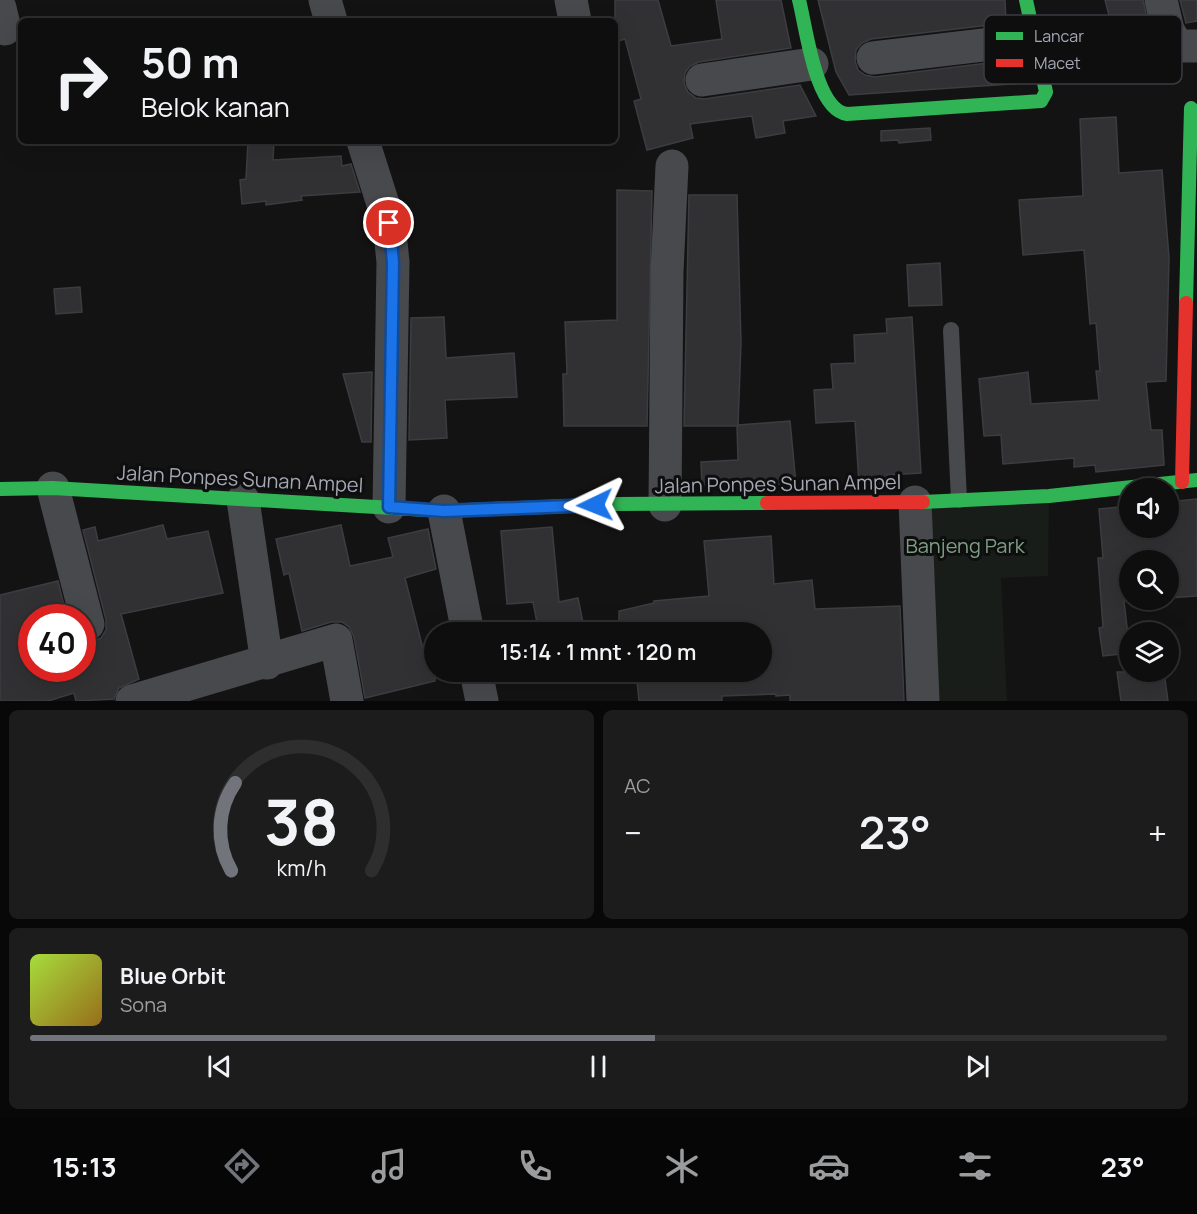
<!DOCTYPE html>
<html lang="id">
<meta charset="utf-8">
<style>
body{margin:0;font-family:Manrope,sans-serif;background:#1c1c1d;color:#f1f3f6;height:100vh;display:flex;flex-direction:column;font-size:22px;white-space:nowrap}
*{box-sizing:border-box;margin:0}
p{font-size:20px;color:#9b9c9e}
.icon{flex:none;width:33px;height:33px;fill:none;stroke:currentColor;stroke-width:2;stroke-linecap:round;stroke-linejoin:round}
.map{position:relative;height:701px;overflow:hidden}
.sheet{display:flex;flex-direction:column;gap:9px;padding:9px;background:#080808;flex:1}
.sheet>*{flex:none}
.banner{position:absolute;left:18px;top:18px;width:600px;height:126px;border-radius:9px;box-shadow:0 6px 24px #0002,0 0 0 2px #2e2e2f;background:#0e0e0f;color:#f1f3f6;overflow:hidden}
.controls{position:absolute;left:1119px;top:478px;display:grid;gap:12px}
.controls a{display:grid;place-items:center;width:60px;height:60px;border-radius:50%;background:#0e0e0f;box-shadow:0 6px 24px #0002,0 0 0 2px #2e2e2f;font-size:30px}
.speed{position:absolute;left:18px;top:604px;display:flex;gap:12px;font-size:30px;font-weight:700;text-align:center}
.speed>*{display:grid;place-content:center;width:78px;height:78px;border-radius:50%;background:#0e0e0f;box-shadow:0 6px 24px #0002,0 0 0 2px #2e2e2f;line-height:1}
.speed .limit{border:9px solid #d22;background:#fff;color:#111}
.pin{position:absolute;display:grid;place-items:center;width:51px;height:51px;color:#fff;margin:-26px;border:3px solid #fff;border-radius:50%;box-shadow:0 2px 6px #0007}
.me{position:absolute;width:66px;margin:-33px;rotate:268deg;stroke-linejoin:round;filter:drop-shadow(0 0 4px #0008)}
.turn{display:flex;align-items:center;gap:21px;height:126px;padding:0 24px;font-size:27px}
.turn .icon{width:78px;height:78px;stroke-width:2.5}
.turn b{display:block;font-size:42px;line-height:51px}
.big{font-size:45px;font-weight:600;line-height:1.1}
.sheet .card{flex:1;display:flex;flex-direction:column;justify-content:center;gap:9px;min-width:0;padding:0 21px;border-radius:9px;background:#1c1c1d}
.sheet .dial{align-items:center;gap:0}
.dial svg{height:156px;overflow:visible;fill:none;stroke:#2e2e2f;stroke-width:7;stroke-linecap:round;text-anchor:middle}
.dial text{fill:#f1f3f6;stroke:none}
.song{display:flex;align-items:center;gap:18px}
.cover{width:72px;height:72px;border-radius:9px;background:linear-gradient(135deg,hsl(80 70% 55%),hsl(40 70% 35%))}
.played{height:6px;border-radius:3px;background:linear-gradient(90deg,#72747c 55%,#2e2e2f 55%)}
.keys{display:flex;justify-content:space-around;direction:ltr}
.heat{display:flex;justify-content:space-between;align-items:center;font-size:33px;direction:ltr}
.sheet .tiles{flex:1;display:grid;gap:9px;grid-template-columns:1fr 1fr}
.card:last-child{grid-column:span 2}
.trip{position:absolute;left:424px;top:622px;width:348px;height:60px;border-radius:30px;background:#0e0e0f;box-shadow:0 6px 24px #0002,0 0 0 2px #2e2e2f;font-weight:600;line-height:60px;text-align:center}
.menu{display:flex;height:96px;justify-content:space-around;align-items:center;background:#060606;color:#9b9c9e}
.menu .icon{width:42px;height:42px}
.menu .on{color:#72747c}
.menu b{font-size:27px;color:#f1f3f6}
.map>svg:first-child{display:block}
</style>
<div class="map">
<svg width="1197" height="701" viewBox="0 0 1197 701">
<rect width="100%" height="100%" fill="#131314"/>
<!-- green -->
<path fill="#181d1a" d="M1049,496l-1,80 -47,2 6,123h-84l-8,-199z"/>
<!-- building -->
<path fill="#313134" stroke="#3c3d40" stroke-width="1.5" d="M615,0h43l13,46 51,-7 -6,-39h65l10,48 -92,14 -9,4 -5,7 -1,10 4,9 8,6 8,1 96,-14 16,31 -33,5 2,12 -29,5 -4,-22 -62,8 3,14 -46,12 -13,-49 7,-2 -16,-60 -10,3z
M818,0h187l1,23 -135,16 -9,4 -6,7 -1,11 3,9 7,5 10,2 145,-18 5,24 -176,12 -13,-23z
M1105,0h38l9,41 -34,8z
M1180,0h17v21l-11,2z
M1116,117l3,56 43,-3 7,87 -3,124 -20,1 5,48h11l2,35 -68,7 -1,-7 -21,2v-9l-71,6 -2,-29 -17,1 -5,-57 49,-7 3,32 68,-4 -3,-29h4l-4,-48 -6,1 -6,-74 -61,5 -4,-55 64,-4 -3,-77z
M930,128l1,12 -32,3 -1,-3 -17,1v-10z
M248,141h26l-1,19 68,-4 1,10 9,-2 9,28 -59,4 1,4 -36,5v-4l-24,3 -2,-24 6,-1z
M617,190l35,1 -5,235h-83l-1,-52h4l-2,-52 52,-2z
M689,195h48l4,148 -3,82 52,-4 6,63 -94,1 -1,-23 37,-2 -1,-34h-53z
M940,263l2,42 -33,1 -2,-41z
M80,287l2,25 -26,2 -2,-25z
M444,317l2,41 68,-5 3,44 -72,3 2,38 -38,2 2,-122z
M912,317l9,156 -34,2 1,8 -29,1 -4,-63 -39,2 -2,-33 19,-1 -2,-25 24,-1 -1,-28 33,-2 -1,-14z
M372,372l-1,70h-9l-19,-68z
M1197,499v97l-29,2v-37h-38v39h6l-12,1 6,52 -27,3 -4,-28 4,-1 -5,-69h5l-4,-49 31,-3v22h38v-26z
M163,525l4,14 41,-8 15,62 -102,21 18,65 -20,9 -5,11 -38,2 -2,-8 -26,8h-48v-106l58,-14 9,37h-35v51h50v-27h10l9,-4 5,-8v-10l-23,-90 12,-3 3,14z
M341,525l9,41 43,-9 -5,-19 40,-9 8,40 -31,9 18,71 12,-3v35l-70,17 -11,-61 -5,-10 -7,-5h-11l-29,9 -13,-58 -5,2 -8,-36z
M552,527l7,75 19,-4 7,35h-46l-6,-31 -26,2 -6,-73z
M771,536l3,48 38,-4 3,29 85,-3 4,95h-114v-6l-14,1v-2l-54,2v5h-83l-3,-29h126v-39h-143v-22l35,-8v-2l55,-5 -5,-55z
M1117,672h47l4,29h-47z"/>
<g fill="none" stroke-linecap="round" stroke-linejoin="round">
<!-- lane -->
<path stroke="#48494c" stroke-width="16" d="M951,330l8,170"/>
<!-- street -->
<path stroke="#48494c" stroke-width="33" d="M325,0l6,21
M571,0l4,21
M1161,0l7,30 9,16h20
M0,8l5,21
M873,58l160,-19
M702,80l110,-16
M363,141l26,82 4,39 -4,245
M53,488l35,136
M243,500l24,163
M915,502l8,199
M665,505l2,-233 5,-106
M444,511l24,122
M476,672l6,29
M132,701l204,-61 11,61"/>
<!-- fast -->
<path stroke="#30b455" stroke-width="14" d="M799,0c7,26 16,110 48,114l194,-13 5,-9 -20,-92
M1186,303l5,-195
M0,489l53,-1 391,23 172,-7 151,-1
M923,502l126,-6 148,-16"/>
<!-- jam -->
<path stroke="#e5322d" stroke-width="14" d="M1182,482l4,-179
M767,503l156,-1"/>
</g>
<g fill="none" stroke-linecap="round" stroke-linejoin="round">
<!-- route casing -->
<g stroke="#114b97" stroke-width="15">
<path id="route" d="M389,223l4,39 -4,245 55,4 151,-6"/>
</g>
<!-- route -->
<use href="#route" stroke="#1a73e8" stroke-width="10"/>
</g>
<g text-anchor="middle" stroke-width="6" stroke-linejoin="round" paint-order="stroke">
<!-- street labels -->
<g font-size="20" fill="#a5a8b4" stroke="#0e0e0f">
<text transform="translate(240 479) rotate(3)" y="7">Jalan Ponpes Sunan Ampel</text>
<text transform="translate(778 484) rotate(-1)" y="7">Jalan Ponpes Sunan Ampel</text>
</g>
<!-- park labels -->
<g font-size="20" fill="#7e9e84" stroke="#0e0e0f">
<text x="965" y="553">Banjeng Park</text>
</g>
</g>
<!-- legend -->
<rect x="984" y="15" width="198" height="69" rx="9" fill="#0e0e0f" stroke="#3b3c41" stroke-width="1.5"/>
<rect x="996" y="32" width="27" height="8" fill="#30b455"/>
<rect x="996" y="59" width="27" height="8" fill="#e5322d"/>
<g font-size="16" fill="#a5a8b4">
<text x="1034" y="42">Lancar</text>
<text x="1034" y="69">Macet</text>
</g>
</svg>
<div class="controls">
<a><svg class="icon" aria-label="sound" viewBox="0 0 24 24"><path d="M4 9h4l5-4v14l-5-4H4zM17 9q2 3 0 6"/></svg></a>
<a><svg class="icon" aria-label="search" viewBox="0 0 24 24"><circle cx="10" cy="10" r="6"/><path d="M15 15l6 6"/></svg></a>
<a><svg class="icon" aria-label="layers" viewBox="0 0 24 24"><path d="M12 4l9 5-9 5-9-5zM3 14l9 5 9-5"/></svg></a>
</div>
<div class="speed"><div class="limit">40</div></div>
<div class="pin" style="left:389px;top:223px;background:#d93025"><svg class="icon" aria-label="arrive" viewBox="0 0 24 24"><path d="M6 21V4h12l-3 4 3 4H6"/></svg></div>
<svg class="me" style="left:595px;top:505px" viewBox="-20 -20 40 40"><path d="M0-17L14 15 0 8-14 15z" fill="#1a73e8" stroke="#fff" stroke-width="4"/></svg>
<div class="trip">15:14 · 1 mnt · 120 m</div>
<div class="banner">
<div class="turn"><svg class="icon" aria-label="right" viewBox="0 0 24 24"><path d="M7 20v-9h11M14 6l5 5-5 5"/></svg><div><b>50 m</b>Belok kanan</div></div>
</div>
</div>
<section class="sheet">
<div class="tiles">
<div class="card dial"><svg viewBox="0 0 100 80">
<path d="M14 69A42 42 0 1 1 86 69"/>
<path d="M14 69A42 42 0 0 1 16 24" stroke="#72747c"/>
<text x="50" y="56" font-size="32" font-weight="700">38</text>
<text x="50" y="72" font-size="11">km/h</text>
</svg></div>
<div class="card"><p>AC</p>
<div class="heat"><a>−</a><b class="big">23°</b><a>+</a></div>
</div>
<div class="card">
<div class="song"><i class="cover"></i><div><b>Blue Orbit</b><p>Sona</p></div></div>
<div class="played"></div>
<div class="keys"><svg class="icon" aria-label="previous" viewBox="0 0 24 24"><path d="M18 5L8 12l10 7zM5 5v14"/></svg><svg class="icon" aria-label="pause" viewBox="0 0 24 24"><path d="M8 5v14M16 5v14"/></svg><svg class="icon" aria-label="next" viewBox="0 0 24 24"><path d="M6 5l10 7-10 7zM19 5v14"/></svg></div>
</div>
</div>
</section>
<nav class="menu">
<b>15:13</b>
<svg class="icon on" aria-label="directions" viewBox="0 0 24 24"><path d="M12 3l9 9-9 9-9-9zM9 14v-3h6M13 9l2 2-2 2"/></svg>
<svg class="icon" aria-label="music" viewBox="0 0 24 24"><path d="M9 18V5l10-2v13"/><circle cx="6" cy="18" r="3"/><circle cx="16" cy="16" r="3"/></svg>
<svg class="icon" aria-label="phone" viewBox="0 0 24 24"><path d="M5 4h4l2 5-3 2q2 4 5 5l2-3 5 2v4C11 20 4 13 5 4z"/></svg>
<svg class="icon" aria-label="climate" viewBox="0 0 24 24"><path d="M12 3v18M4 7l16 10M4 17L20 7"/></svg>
<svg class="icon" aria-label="car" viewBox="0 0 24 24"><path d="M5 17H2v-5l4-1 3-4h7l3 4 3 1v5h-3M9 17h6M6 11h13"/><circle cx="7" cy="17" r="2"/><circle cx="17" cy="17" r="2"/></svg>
<svg class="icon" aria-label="filters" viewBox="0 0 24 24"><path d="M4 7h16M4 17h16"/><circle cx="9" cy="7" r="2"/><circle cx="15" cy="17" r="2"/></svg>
<b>23°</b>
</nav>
